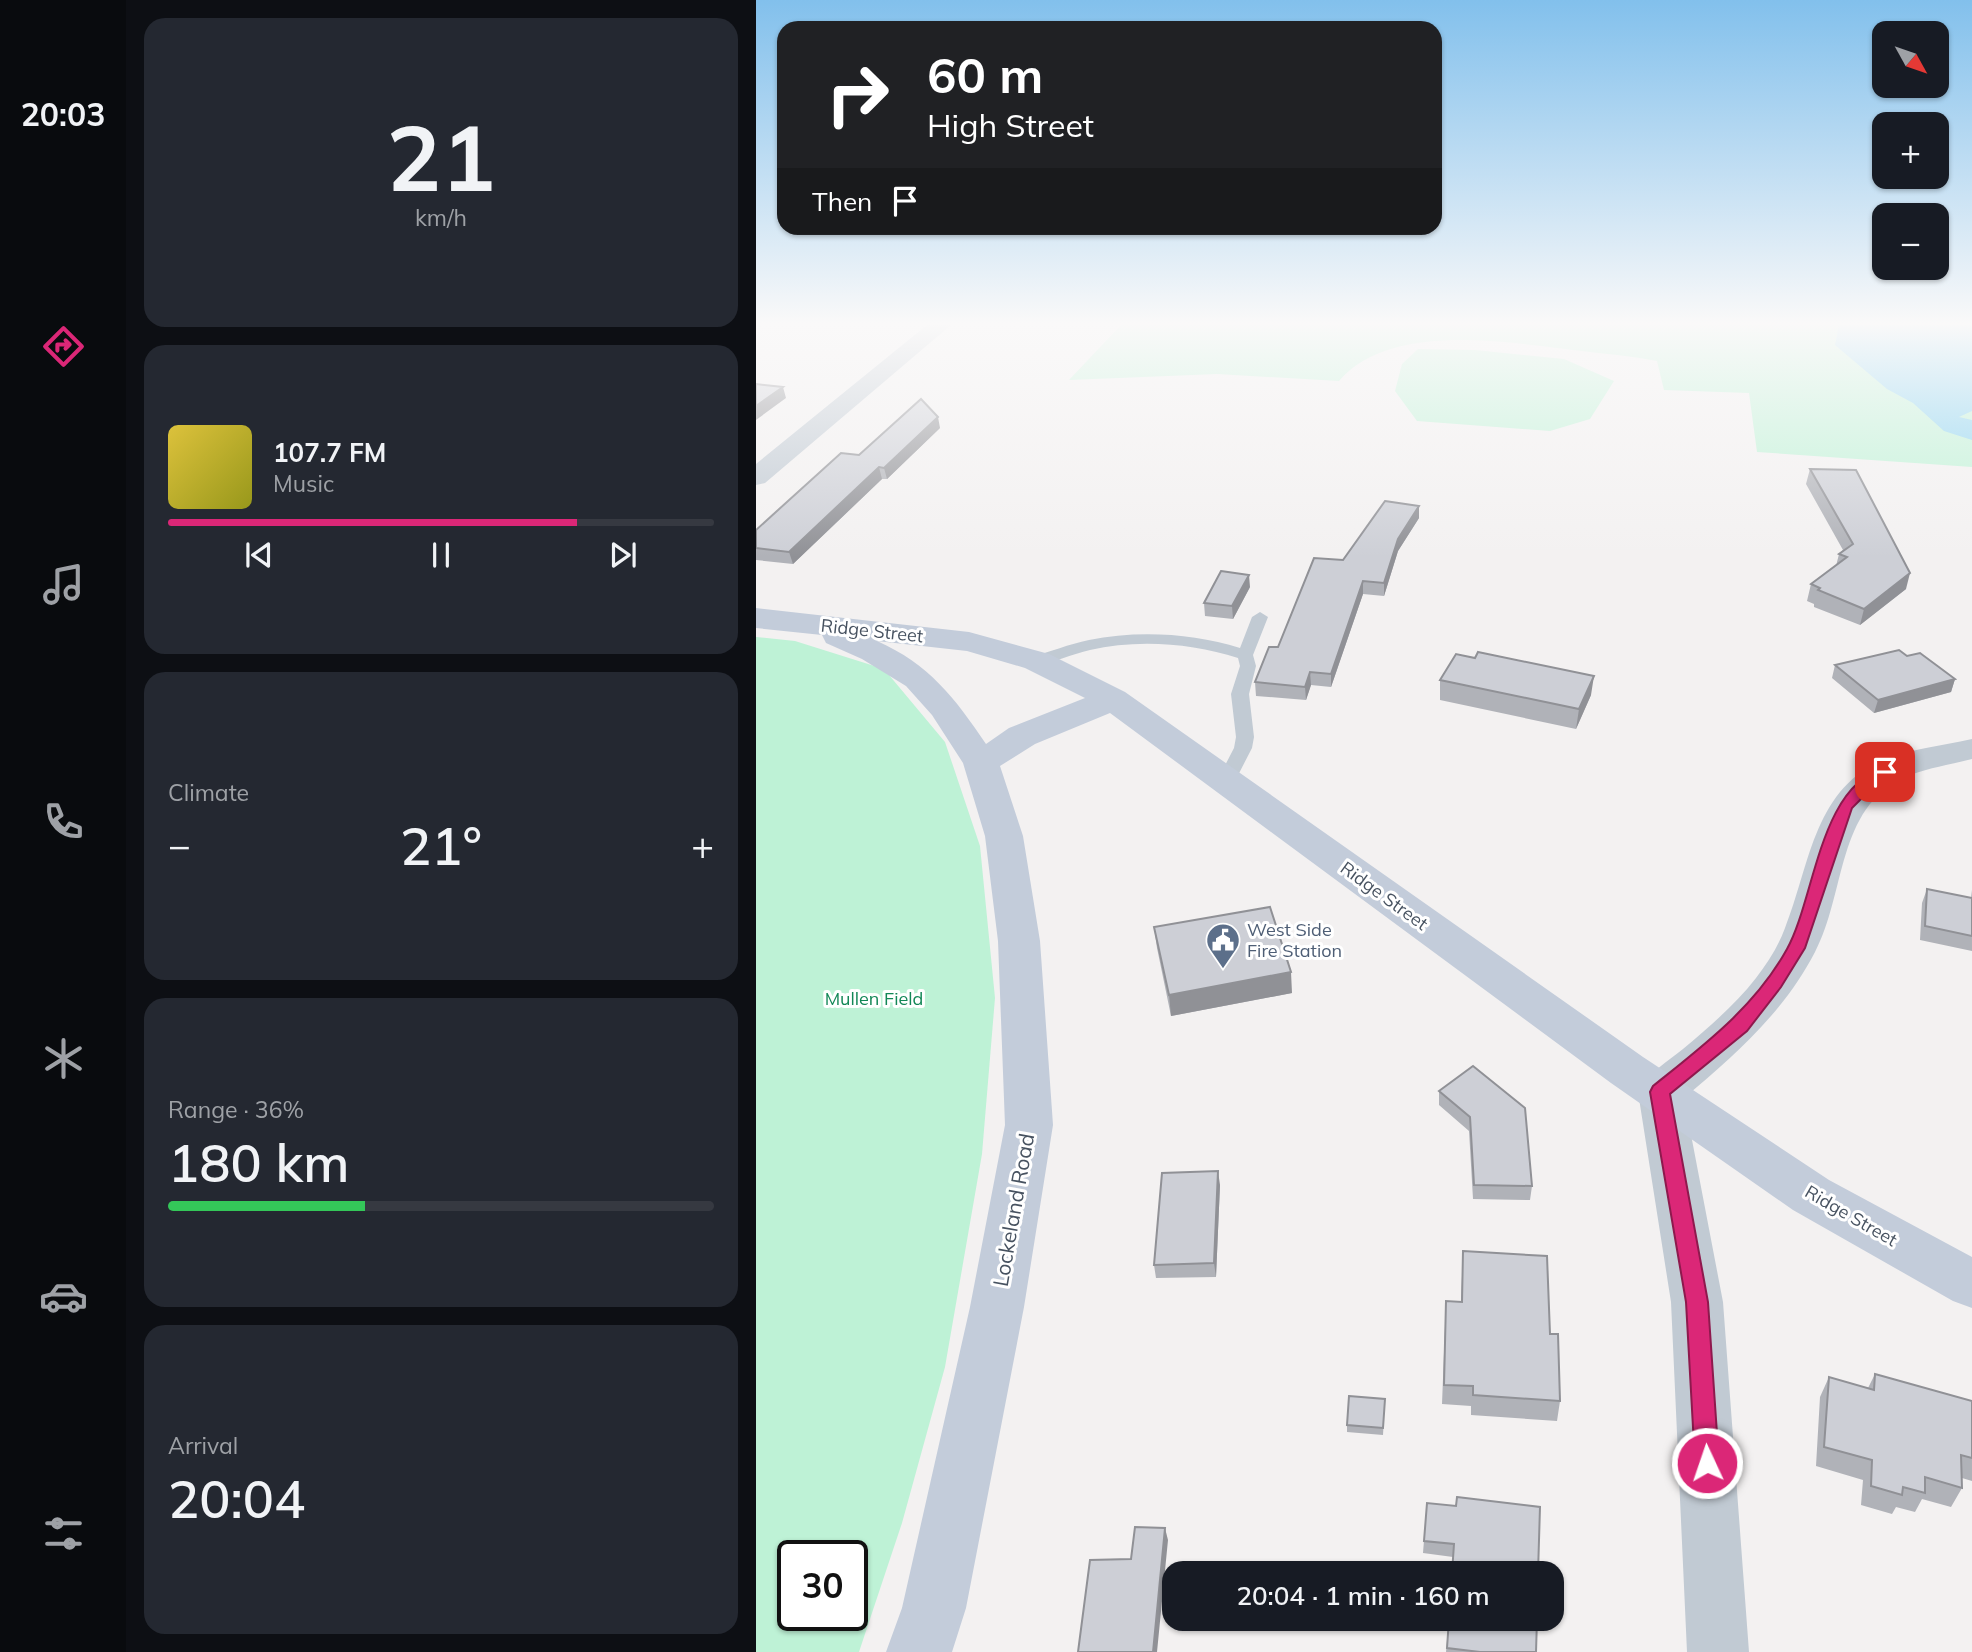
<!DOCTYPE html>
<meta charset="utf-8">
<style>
body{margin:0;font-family:Mulish,sans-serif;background:#242831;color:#f1f3f6;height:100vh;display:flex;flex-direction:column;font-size:26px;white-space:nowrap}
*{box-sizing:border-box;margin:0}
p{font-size:23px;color:#9ea1a6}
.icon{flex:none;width:38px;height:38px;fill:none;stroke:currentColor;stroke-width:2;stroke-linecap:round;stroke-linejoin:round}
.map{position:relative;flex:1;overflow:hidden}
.details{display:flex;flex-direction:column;gap:18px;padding:18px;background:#0d0f14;width:630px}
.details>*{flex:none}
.top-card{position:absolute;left:21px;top:21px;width:665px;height:214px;border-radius:21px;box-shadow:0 2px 5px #0004;background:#202124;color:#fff;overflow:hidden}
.needle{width:46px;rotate:130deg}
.tools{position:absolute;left:1116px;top:21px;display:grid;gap:14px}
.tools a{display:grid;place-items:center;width:77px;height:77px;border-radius:14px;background:#171b24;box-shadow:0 2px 5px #0004;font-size:35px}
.speed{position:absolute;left:21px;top:1540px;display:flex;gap:14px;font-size:35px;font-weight:700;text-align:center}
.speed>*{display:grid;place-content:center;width:91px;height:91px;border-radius:50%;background:#171b24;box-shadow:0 2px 5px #0004;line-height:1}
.speed .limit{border:4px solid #111;border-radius:10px;background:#fff;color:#111}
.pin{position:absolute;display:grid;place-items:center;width:60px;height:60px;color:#fff;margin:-30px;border-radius:14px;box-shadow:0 4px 10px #0006}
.me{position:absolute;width:77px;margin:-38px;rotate:357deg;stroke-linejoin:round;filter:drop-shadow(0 0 5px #0008)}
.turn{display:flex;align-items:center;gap:24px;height:147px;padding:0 35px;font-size:32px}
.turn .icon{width:91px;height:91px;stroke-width:2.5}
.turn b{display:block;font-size:49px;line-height:60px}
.then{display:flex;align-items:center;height:66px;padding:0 35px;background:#0003;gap:14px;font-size:26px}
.big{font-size:52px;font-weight:600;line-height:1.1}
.details .widget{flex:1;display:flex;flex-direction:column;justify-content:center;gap:10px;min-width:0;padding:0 24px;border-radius:21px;background:#242831}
.details .dial{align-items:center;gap:0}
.dial b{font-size:91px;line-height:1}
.song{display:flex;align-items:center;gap:21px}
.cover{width:84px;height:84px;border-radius:10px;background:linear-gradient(135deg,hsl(50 70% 55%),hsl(60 70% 35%))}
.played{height:7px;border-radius:4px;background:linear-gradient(90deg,#db2777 75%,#363941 75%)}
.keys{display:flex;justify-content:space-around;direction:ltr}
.heat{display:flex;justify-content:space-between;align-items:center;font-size:38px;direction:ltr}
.charge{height:10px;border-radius:5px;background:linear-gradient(90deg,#34c759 36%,#363941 0)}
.trip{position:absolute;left:406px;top:1561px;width:402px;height:70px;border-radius:21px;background:#171b24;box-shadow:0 2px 5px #0004;font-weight:600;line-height:70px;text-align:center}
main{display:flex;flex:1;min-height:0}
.menu{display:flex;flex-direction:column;width:126px;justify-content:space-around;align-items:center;background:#090b0e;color:#9ea1a6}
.menu .icon{width:49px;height:49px}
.menu .current{color:#db2777}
.menu b{font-size:32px;color:#f1f3f6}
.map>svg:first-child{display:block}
</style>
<main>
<nav class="menu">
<b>20:03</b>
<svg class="icon current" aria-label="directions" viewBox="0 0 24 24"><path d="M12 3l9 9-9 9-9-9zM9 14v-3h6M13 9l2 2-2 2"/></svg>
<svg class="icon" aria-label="music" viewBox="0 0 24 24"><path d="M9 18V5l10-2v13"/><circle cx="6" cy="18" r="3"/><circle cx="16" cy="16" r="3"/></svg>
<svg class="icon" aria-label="phone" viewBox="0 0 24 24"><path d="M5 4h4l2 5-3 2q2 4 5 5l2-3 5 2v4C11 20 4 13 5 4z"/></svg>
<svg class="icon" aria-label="climate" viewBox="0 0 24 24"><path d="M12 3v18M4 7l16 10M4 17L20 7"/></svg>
<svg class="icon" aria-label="car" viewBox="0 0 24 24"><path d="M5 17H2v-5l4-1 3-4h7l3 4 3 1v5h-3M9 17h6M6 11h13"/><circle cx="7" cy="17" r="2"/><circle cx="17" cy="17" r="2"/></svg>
<svg class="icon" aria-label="filters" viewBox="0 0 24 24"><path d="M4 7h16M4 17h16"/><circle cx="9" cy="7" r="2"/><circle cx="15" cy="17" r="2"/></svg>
</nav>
<section class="details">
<div class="widget dial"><b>21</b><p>km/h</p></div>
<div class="widget">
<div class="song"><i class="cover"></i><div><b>107.7 FM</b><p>Music</p></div></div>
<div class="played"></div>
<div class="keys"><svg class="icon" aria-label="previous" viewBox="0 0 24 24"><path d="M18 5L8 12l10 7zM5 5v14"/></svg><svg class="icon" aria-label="pause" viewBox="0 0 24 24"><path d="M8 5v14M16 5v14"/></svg><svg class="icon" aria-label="next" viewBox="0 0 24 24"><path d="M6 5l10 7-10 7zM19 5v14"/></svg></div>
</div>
<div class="widget"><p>Climate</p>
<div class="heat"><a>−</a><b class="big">21°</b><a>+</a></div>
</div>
<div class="widget"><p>Range · 36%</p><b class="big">180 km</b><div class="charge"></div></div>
<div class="widget"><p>Arrival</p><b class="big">20:04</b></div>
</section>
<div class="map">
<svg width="1216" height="1652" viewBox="0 0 1216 1652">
<rect width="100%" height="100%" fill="#f3f1f1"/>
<!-- green -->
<path fill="#bef2d6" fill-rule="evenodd" d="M365,325h851v142l-215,-15 -8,-59 -85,-3 -7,-29c-25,-5 -50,-7 -75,-10 -69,-8 -191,-31 -243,30l-122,-7 -148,6z
M662,349l57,1 89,9 50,22 -24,38 -40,12 -133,-10 -22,-30 7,-27z
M0,637l39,4 89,28 61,73 35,104 15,152 -13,156 -37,213 -43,156 -43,129h-103zM37,1556h59v59h-59z"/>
<!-- water -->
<path fill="#89d3f1" d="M1083,325h133v86l-13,6 13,3v20l-28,-9 -31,-28 -26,-14 -52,-44z"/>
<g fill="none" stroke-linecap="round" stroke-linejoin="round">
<!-- lane -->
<path fill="#c1cad3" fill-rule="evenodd" d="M504,612l8,5 -15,38 3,11 -7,28 5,43 -2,11 -18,35 -7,2 -9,-6 16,-31 2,-11 -5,-43 9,-28 -2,-8c-46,-15 -101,-19 -148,-8 -18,4 -35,12 -53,16l-8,-5 2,-4c19,-5 38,-13 58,-17 48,-10 104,-7 151,8l12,-31z"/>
<!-- street -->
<path fill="#c1cad3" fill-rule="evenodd" d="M171,325h24l-186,158 -9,2v-21z
M1216,739v20c-22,6 -46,9 -67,18 -69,31 -59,117 -90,175 -31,60 -80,103 -131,146l39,204 26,350h-62l-16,-350 -33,-210c10,-19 29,-30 45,-43 26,-22 52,-44 73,-71 12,-16 22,-31 29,-50 24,-59 28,-136 94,-166 29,-13 62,-16 93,-23z"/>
<!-- secondary -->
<path fill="#c3ccda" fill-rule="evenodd" d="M0,608l213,24 80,22 76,38 518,365 186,123 143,77v51l-19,-7 -160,-91 -182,-127 -501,-370 -75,31 -35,22 23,70 17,105 13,184 -29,182 -58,301 -14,44h-66l16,-44 68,-301 35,-182 -7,-184 -13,-105 -22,-73 -31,-48 -26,-29 -44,-27 -36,-16 -4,-8 -66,-7zM121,641l90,10 58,17 60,30 -76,30 -23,16c-31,-46 -57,-80 -109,-103z"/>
</g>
<!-- wall -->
<path fill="#b0b2b8" d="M184,428l-53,51h-5l-89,85 -37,-4v-30l103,-75z
M1054,469l96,120 -46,36 -46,-18v-3l-7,-3 4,-17 25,-18 3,-12 4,-4 -37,-66z
M663,506v12l-21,33 -14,45 -21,-2 -32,93 -20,-2 -5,15 -50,-4 -1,-14 88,-122z
M494,587l-17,32 -28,-3 -1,-13z
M1151,656l48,23 -4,13 -77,21 -42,-35 3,-13z
M719,658l116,37 -15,34 -136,-29v-20z
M1171,889l44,9 1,-8v61l-52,-11 2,-37z
M398,927l138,66 -121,23 -14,-68z
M717,1066l59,120 -2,14 -57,-1 -4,-68 -30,-26v-14z
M464,1185l-4,92 -60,1 -2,-13z
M707,1251l87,83 10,67 -3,20 -86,-6v-9l-29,-2 4,-103 15,1z
M1119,1374l97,27v80l-10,-3v10l-11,19 -29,-8 -7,13 -19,-5 -4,7 -31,-9 2,-25 -47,-14 4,-69 9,-20 39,11z
M629,1399l-2,36 -36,-3v-7z
M671,1503l29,3 -3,51 -30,-4z
M693,1619l87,33h-90z"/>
<!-- shaded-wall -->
<path fill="#909196" d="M27,387l3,11 -30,22v-14z
M182,417l2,11 -53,51 -3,-11z
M123,467l3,12 -89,85 -4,-12z
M663,506v12l-21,33 -14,45v-13l14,-44z
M1154,573l-4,16 -46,36 4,-16z
M493,575l1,12 -17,32 -1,-13z
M607,581v13l-32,93v-13z
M554,672l1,13 -5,15 -1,-13z
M838,676l-3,19 -15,34 3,-20z
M1199,679l-4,13 -77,21 4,-13z
M535,972l1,21 -121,23 -2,-21z
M462,1171l2,14 -4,92 -2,-14z
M409,1528l3,12 -11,112h-4z"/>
<!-- building -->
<path fill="#cdcfd6" stroke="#909196" stroke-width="2" d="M0,384l27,3 -27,19z
M165,399l17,18 -54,51 -5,-1 -90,85 -33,-4v-18l85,-77 18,2z
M1054,469l46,1 54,103 -46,36 -46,-19 2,-2 -9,-4 36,-27 -8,-3 14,-10z
M629,501l34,5 -21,33 -14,44 -21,-2 -32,93 -21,-2 -5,15 -50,-5 14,-35h9l36,-89 29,2z
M465,571l28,4 -17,31 -28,-3z
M1143,650l8,6 13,-3 35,26 -77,21 -43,-35z
M722,652l116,24 -15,33 -139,-29 16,-26 19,4z
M1171,889l45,9v38l-47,-10z
M514,907l21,65 -122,23 -15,-68z
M717,1066l52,42 7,78 -58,-1 -4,-68 -31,-26z
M462,1171l-4,92 -60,2 8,-92z
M707,1251l84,5 3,78h8l2,67 -87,-6v-9l-29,-1 2,-84 16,1z
M1119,1374l97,27v57l-11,-3 1,33 -37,-11v16l-22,-6 -1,8 -31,-9 1,-26 -48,-13 5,-70 45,13z
M593,1396l36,3 -2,29 -36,-3z
M701,1497l83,10 -2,66h-86l2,-29 -30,-3 3,-38 29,3z
M379,1527l30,1 -12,124h-75l12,-92 41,-1z
M693,1619h88l-1,33h-56l-33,-4z"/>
<!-- sky -->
<linearGradient id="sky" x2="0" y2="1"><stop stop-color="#82c0ec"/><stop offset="0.58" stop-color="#faf9f9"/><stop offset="1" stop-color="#faf9f9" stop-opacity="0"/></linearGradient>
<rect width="1216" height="557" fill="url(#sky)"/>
<!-- route -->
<path fill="#db2777" stroke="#8e194d" stroke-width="2" d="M1129,768l8,4 -19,14 -22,22 -47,140 -24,39 -34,44 -77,63 38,208 11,161 -4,9 -8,3 -9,-3 -3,-9 -9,-161 -36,-210 3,-6c51,-41 102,-79 134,-137 28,-50 32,-164 98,-181z"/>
<!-- icons -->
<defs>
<g id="civic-pin" transform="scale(1.75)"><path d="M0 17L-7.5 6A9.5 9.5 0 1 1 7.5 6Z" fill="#5c6f8a" stroke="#fff"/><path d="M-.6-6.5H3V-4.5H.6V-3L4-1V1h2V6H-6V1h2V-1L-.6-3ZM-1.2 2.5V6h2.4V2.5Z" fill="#fff"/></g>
</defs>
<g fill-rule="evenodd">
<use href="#civic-pin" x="467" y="940"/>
</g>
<g text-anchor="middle" stroke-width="6" stroke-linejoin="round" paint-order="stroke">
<!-- street labels -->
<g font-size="18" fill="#475260" stroke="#fff">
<text transform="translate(116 631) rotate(6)" y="6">Ridge Street</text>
<text transform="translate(628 896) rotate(36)" y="6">Ridge Street</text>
<text transform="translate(1095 1216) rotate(30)" y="6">Ridge Street</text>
</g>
<!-- service labels -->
<g font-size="18" fill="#4e5e75" stroke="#fff" text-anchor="start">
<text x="491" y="936">West Side<tspan x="491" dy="21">Fire Station</tspan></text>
</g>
<!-- park labels -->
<g font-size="18" fill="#128756" stroke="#fff">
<text x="118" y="1005">Mullen Field</text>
</g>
<!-- near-street labels -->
<g font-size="21" fill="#475260" stroke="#fff">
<text transform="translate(258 1210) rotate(-80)" y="7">Lockeland Road</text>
</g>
</g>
</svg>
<div class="tools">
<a><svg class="needle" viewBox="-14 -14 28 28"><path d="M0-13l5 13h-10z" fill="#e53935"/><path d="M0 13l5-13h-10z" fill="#9ea1a6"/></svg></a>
<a>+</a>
<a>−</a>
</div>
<div class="speed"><div class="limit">30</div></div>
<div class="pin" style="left:1129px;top:772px;background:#d93025"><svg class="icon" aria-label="arrive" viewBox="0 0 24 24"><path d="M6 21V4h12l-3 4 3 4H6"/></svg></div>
<svg class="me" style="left:951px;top:1463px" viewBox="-20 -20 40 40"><circle r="17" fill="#db2777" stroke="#fff" stroke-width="3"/><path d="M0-11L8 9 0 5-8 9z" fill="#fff"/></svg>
<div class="trip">20:04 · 1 min · 160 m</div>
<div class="top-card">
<div class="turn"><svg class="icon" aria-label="right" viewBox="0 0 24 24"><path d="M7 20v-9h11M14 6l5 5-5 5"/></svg><div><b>60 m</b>High Street</div></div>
<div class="then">Then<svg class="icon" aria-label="arrive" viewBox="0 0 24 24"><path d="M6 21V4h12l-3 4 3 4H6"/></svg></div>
</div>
</div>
</main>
